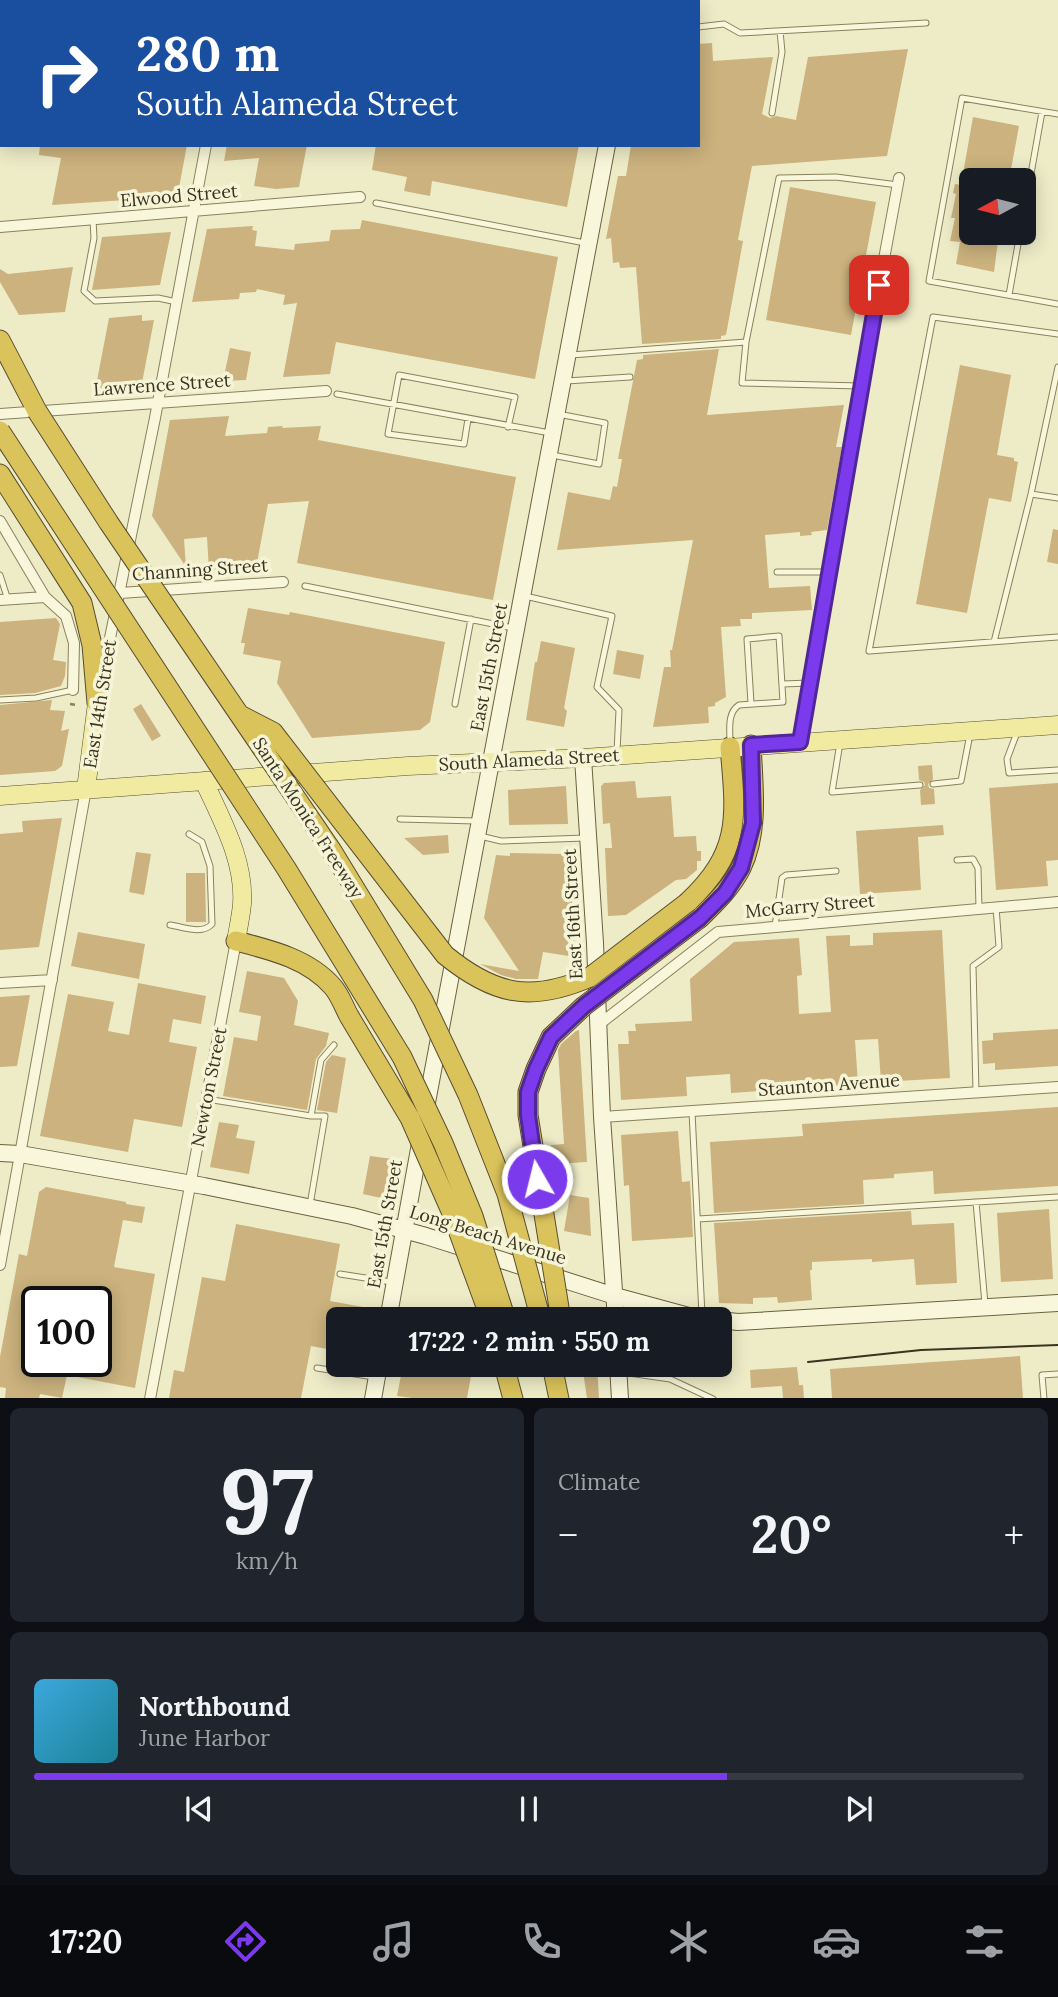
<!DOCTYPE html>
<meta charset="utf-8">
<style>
body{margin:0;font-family:Lora,serif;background:#20242c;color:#f1f3f6;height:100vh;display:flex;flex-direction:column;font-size:26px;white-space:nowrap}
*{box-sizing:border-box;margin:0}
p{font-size:23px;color:#9ea1a6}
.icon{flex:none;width:38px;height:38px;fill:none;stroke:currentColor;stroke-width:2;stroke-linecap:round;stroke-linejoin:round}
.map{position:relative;height:1398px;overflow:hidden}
.drawer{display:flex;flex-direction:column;gap:10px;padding:10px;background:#0d0f14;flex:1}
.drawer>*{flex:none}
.banner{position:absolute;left:0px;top:0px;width:700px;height:147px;box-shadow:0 4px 18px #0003;background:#1a4fa0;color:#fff;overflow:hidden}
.needle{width:46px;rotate:263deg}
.buttons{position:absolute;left:959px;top:168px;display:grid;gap:14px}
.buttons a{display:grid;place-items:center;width:77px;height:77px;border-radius:10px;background:#171b24;box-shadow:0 4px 18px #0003;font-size:35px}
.speed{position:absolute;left:21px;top:1286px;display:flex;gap:14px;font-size:35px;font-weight:700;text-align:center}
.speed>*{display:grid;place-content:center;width:91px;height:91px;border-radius:50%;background:#171b24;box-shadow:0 4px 18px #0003;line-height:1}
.speed .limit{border:4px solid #111;border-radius:10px;background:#fff;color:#111}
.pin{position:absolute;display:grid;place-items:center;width:60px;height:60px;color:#fff;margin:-30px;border-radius:14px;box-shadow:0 4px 10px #0006}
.me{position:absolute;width:77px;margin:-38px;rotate:352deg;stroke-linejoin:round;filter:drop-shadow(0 0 5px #0008)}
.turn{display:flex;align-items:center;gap:24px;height:147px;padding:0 21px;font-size:32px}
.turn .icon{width:91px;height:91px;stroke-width:2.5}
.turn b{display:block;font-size:49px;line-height:60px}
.big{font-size:52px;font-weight:700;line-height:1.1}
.drawer .card{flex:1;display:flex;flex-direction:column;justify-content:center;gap:10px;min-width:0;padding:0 24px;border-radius:10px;background:#20242c}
.drawer .dial{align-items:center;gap:0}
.dial b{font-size:91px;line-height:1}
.song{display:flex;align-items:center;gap:21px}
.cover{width:84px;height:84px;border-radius:10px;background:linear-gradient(135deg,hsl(200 70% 55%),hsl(190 70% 35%))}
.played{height:7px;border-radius:4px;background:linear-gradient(90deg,#7c3aed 70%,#363941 70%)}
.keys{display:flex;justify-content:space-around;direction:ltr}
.heat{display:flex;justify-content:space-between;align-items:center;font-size:38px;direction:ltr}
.drawer .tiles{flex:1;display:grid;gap:10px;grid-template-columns:1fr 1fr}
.card:last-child{grid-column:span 2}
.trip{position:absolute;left:326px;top:1307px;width:406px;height:70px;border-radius:10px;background:#171b24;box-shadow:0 4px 18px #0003;font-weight:700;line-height:70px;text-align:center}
.menu{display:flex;height:112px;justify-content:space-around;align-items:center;background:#090b0e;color:#9ea1a6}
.menu .icon{width:49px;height:49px}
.menu .active{color:#7c3aed}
.menu b{font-size:32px;color:#f1f3f6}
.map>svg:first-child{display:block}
</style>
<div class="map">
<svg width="1058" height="1399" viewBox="0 0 1058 1399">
<rect width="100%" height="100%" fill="#eeecc7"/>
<!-- building -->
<path fill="#cbb27e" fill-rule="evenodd" d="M712,43l1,18 60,-4 -11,57 8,4 6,-2 20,4 12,-63 100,-8 -21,107 -135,10 -14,74 5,1 -17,94 -5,1v3l-79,5 -6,-77 -16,1 -1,-6 -6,1 -2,-25 -5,1 12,-63h8l5,-31h67v-101z
M973,117l46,9 -10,54h-38v53h28l-5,39 -38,-8 4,-22 -10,-1 5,-23h-4l5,-24 -3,-1 2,-9 6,1z
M40,145h147l-9,48 -23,1v4l-103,7 9,-47 -22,-3z
M227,145h80l-8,42 -23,2 -22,-3 5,-28 -35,3z
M376,145h203l-12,62 -135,-26 -2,15 -26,-5 3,-14 -35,-7z
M790,187l86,15 -25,133 -85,-15z
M362,220l196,37 -23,122 -199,-37 -6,32 -47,3 14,-74 -14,2 2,-10 -28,-6 -1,3 -16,1 -1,6 -47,3 15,-73 46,-3 -1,4 5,1 -2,15 39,4 1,-6 34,-3 2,-11 29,-1z
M171,232l-11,53 -68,5 10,-53z
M73,267l-8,45 -46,3 -19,-33v-13l8,5z
M142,315v6l12,-1 -13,68 -46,3 14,-73z
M230,348l21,4 -5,28 -23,1z
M719,349l-12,66 137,-10 -8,42h6l-15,83 -16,2 1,3 -12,1v-4l-35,3 4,53 41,-2 2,24 -60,3v6h-12l1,7 -20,1 5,70 -11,6v3l-7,1 1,16 -56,4 11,-60h7l-1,-17h2l21,-110 -136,10 11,-58 42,8 3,-14 4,1 5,-28h-4l19,-99 6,-1v-4z
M960,365l51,10 -14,80 17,3v3l4,1 -7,40 -22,-4 -22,115 -51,-9z
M229,416l-4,20 42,-3 1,-6 15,-1 -1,2 39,-2 -3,14 198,37 -23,123 -196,-37 12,-62 -41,3 -12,64 -47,3 -2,-34 -23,2 2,28 -34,-51 18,-96z
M1053,529l5,1v34l-11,-2z
M248,608l41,7 1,-3 155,30 -15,80 -10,8 -108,8 -35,-55 4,-22 -38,-7 2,-11h-4z
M56,618l4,6 -7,36 13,2 -1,14 -4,10 -26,7 -35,2v-73z
M541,641l34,7 -11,60 3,3 -3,16 -38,-7 9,-58h2z
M617,650l27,5 -4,24 -27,-5z
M52,700l-2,10 15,1 -4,20 8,-2 -7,37 -7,5 -55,4v-70z
M141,704l20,32 -9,5 -19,-32z
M932,765l1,14 -5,5 1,4 5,1 1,15 -14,1 -1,-15 5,-5 -1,-3 -5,-2 -1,-14z
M635,781l2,17 34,-2 3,41 22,-1 1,15h4v10h-4v9l-11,9 -10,1 -50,35 -18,1 -3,-68h7l-2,-25 -7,1 -2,-38 3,-3z
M1058,783v77l-12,1 2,25 -52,4 -7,-102z
M566,786l2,38 -59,1 -1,-35z
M62,818l-23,129 -39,3v-116l23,-2 -1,-11z
M943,825l1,10 -26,2 3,53 -61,4 -4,-63z
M448,835l1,18 -26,2 -19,-17z
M136,852l15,2 -7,41 -15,-3z
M510,853l54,1v2h6l5,101 -32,-5 -5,27h-22l-15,-4 -21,-11 39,7 -35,-53 12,-63 14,1z
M186,873h19l1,49h-20z
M942,930l8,148 -69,4 -3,-43 -23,1 3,44 -127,9 -1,-19 -44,3 1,19 -66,4 -3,-56h11l-1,-13h8l-1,-7 57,-3 -2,-42 44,-37 65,-4 3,37 -5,1 2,38 32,-2 -5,-76 24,-1v11l23,-1v-12z
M78,932l67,12 -6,35 -68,-13z
M247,971l37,7 14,23 -4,24 35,8 -3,13 -10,13 -9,51 -84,-14 11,-59 23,4 4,-25 -22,-4z
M138,983l68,13 -5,28 -28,-5 -4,23 28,5 -15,80 -48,-8 -6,33 -88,-16 28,-142 46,8 -6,29 21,4z
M30,995l-13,71 -17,1v-70z
M1058,1029v37l-63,4v-7l-12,1 -1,-23 11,-1v-7z
M579,1030l8,132 -35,2 -1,-19 13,-1 -6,-94 3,-6 15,-13z
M332,1055l14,3 -9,55 -20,-3 9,-48z
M1058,1107v79l-124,8 -1,-23 -39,3v4l-31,2 1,24 -150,9 -4,-71 93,-6 -1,-12z
M219,1122l20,3 -3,13 19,3 -6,33 -39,-7z
M678,1131l4,51 8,-1 3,56 -61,4 -3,-56 -5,1 -3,-51z
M370,1156l23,3 -7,40 -23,-5z
M46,1187l80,15v2l19,3 -3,16 -19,-3 -9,47 41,7 -20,114 -68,-13 -5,23 -22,-4 -1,4h-34l1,-10 -6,-1v-30l19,-103 8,2 12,-64zM37,1302h59v60h-59z
M570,1195l19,3 2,38 -27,-5z
M1049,1209l4,70 -52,3 -4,-69z
M911,1211l1,14 42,-2 3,60 -41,2 -2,-26 -42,3v-3l-60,3v8h-2l2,30 -34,3 -1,-6 -24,1v6l-34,-1 -5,-80z
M236,1224l104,20 -10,57 33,6 -2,13h-23v31l-27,-5 -10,52h-132l5,-28 10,2 18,-95 23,4z
M1020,1356l3,42h-191l-2,-29z
M403,1365h70l-6,33h-55l-15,-2z
M582,1365h15l2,33h-12z
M797,1367l2,18h4l1,13h-21l-1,-12 -31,2 -1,-18z"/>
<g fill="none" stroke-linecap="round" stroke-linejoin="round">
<!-- lane casing -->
<g stroke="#8a805d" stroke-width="7">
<path id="lane" d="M481,0l11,1
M422,2v-2
M698,27l26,-3 16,9 186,-10
M772,113l10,-61 -2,-21
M1058,114l-96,-16 -33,183 129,23
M376,203l209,40
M1024,213l18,-101
M93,220l1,18 -10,53 11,10 63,-3 19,4
M1009,295l11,-62
M1058,334l-125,-17 -64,334 189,-14
M571,355l175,-13
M566,381l64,-4
M860,386l-118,-3 4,-41 33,-164 57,-1 62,8
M337,394l213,39
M468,419l-4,25 -76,-10 11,-59 116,22 -7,30
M552,455l47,9 6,-41 -47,-9
M1031,494l27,4
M777,572h52
M0,575l8,25
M305,586l208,42
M525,596l87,20 -15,71 22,23 -2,42
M994,642l37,-148 27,-127
M782,684l28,-1
M0,700l36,-2 37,-8
M455,704l16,-85
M1018,730l-11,29 2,14 49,-3
M800,740l57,-335
M730,743c0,-14 -3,-30 9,-38l44,-3 -4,-66 -32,3 4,64
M840,743l-8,49 88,-7
M933,784l28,-3 9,-47
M400,819l76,2
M480,836l21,5 84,-3
M957,860l16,-1 5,9 1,41
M170,925c14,2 32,10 42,-1l-2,-58 -8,-24 -13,-8
M775,926l7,-48 4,-3 50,-4
M976,1092l-3,-126 26,-19 -3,-40
M207,1099l104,17h14l-15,89
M692,1112l10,203
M311,1116l10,-56 13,-15
M976,1202l9,102
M698,1219l360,-22
M340,1274l51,8
M317,1368l57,9
M622,1372l48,7 43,20
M1044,1399l-2,-24 16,-1"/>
</g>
<!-- street casing -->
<g stroke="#8a805d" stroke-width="12">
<path id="street" d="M155,2v-2
M321,2v-2
M0,44h2
M0,227l360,-30
M857,405l42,-227
M0,414l326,-23
M0,521l45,76 21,19 8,27 -1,47
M120,593l163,-11
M0,600l45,-3
M101,682l54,-264 51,-273
M0,983l52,-3
M597,1026l121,-94 340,-30
M602,1117l456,-30
M0,1265l86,-476
M150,1399l86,-458"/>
</g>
<!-- secondary casing -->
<g stroke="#6c6140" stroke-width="18">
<path id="secondary" d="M634,2l1,-2
M583,758l12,185 7,174 14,203
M425,1113l182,-968
M0,1153l20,1 184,32 148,30 74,20 189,60 81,22 18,2
M388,1320l33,-182
M719,1320l19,2 320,-19
M618,1365l2,34
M373,1399l6,-34"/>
</g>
<!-- primary casing -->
<g stroke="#584d31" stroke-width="19">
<path id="primary" d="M204,781c17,38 41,79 38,123 -1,12 -4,25 -6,37
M86,789l11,-86
M0,796l408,-30 175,-8 475,-33"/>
</g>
<!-- highway casing -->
<g stroke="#584d31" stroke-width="21">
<path id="highway" d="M0,340l37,71
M0,474l82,129 10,42 5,58
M688,902c54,-51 48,-86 42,-155
M700,918c15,-15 31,-30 41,-50 18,-36 12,-83 10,-123
M236,941c35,9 73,18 97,46 7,8 11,20 16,29
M504,1365l9,34
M552,1365l7,34"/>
</g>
<!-- path -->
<path stroke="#8a805d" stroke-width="2.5" stroke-dasharray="5 3.5" stroke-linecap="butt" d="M70,704l7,1"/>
<!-- lane -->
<use href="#lane" stroke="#f8f7db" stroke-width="5"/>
<!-- street -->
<use href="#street" stroke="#f8f7db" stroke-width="10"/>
<!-- secondary -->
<use href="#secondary" stroke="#f8f7db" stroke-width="16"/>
<!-- primary -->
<use href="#primary" stroke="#f0eba1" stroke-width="18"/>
<!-- highway -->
<use href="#highway" stroke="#dac35b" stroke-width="19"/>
<!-- tram -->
<path stroke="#3a3320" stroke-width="2" d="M808,1362l113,-12 137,-5"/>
<!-- highway-bridge casing -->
<g stroke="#584d31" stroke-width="21" stroke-linecap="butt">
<path id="highway-bridge" d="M37,411l72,112 223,328 91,149 45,95 39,99 34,126
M0,431l286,437 116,189 41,86 30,73 33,104
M242,716l31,16 172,223c49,40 86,48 145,22l98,-75
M349,1016l61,102 41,93 40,109
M561,1320l-33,-205v-23l8,-23 15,-32 33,-31 116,-88"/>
</g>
<!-- highway-bridge -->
<use href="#highway-bridge" stroke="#dac35b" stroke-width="19"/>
</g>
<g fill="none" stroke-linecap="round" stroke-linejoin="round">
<!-- route casing -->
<g stroke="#51269a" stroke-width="18">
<path id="route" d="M537,1179l-9,-64v-23l8,-23 15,-32 33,-31 116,-88 25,-25 16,-25 12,-45 -2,-78 49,-3 79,-457"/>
</g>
<!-- route -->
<use href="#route" stroke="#7c3aed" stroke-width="12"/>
</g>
<g text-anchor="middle" stroke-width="7" stroke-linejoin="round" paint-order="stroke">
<!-- street labels -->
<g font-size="18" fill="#3a3320" stroke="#f5f4d7">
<text transform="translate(179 196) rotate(-5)" y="6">Elwood Street</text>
<text transform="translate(162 385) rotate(-4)" y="6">Lawrence Street</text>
<text transform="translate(200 570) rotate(-4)" y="6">Channing Street</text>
<text transform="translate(489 667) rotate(-79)" y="6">East 15th Street</text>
<text transform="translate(100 704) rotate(-81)" y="6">East 14th Street</text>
<text transform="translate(529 760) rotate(-3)" y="6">South Alameda Street</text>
<text transform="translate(308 818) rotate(57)" y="6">Santa Monica Freeway</text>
<text transform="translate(810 906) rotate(-5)" y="6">McGarry Street</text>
<text transform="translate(573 914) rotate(-93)" y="6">East 16th Street</text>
<text transform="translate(829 1085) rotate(-4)" y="6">Staunton Avenue</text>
<text transform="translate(209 1087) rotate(-79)" y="6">Newton Street</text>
<text transform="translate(385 1224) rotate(-80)" y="6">East 15th Street</text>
<text transform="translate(488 1235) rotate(17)" y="6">Long Beach Avenue</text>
</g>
</g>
</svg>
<div class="buttons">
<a><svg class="needle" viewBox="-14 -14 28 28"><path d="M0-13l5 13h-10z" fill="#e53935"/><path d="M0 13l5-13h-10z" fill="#9ea1a6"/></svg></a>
</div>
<div class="speed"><div class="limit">100</div></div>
<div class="pin" style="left:879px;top:285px;background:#d93025"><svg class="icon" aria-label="arrive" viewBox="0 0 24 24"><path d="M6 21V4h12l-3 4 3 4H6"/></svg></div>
<svg class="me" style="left:537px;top:1179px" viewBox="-20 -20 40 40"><circle r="17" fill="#7c3aed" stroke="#fff" stroke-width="3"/><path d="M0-11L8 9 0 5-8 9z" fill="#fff"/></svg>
<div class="trip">17:22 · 2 min · 550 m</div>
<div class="banner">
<div class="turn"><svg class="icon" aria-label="right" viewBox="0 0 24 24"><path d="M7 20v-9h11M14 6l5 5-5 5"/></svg><div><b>280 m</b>South Alameda Street</div></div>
</div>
</div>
<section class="drawer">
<div class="tiles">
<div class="card dial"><b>97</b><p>km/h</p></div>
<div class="card"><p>Climate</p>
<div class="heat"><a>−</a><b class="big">20°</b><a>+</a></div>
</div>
<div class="card">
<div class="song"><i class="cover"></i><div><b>Northbound</b><p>June Harbor</p></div></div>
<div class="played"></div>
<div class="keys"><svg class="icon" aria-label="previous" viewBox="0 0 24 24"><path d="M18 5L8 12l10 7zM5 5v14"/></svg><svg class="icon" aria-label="pause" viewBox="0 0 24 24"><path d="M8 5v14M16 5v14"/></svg><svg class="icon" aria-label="next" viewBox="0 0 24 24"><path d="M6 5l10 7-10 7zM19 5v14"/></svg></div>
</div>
</div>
</section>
<nav class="menu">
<b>17:20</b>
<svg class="icon active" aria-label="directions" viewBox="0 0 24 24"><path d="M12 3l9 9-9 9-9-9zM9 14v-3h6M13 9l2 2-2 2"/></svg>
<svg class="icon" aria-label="music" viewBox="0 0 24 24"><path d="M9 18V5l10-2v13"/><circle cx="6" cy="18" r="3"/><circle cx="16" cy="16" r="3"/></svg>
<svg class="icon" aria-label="phone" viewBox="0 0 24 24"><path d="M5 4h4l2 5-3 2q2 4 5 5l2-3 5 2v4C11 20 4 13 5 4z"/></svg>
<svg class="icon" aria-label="climate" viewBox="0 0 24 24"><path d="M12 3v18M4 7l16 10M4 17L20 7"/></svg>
<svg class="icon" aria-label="car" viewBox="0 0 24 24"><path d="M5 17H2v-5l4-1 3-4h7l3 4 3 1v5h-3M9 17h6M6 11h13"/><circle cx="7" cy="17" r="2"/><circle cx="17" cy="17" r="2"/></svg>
<svg class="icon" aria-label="filters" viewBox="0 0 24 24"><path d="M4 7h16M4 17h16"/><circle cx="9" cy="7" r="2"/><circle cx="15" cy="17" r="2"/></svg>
</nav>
